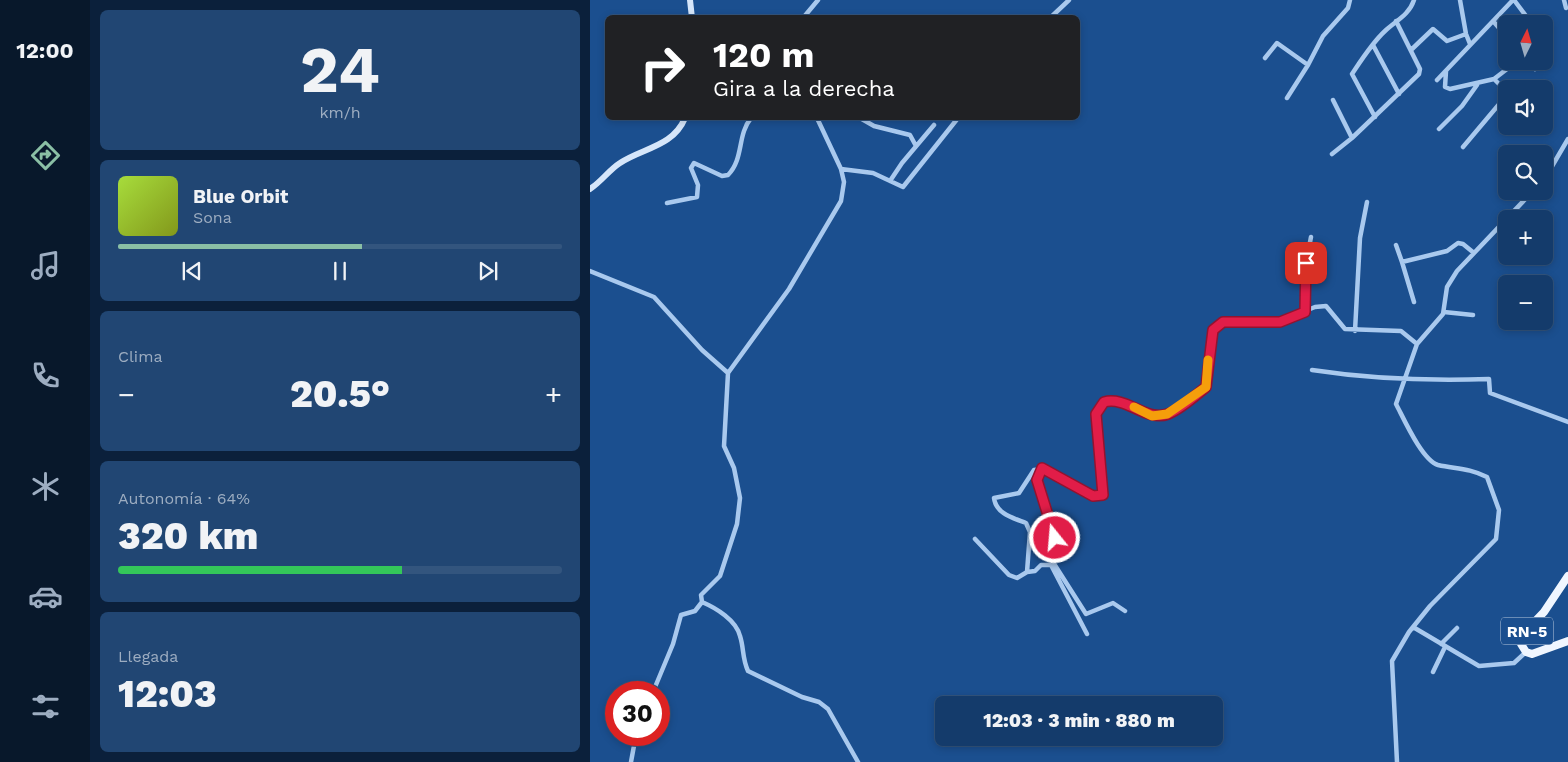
<!DOCTYPE html>
<html lang="es">
<meta charset="utf-8">
<style>
body{margin:0;font-family:"Work Sans",sans-serif;background:#214673;color:#f1f3f6;height:100vh;display:flex;flex-direction:column;font-size:19px;white-space:nowrap}
*{box-sizing:border-box;margin:0}
p{font-size:16px;color:#9dadc1}
.icon{flex:none;width:28px;height:28px;fill:none;stroke:currentColor;stroke-width:2;stroke-linecap:round;stroke-linejoin:round}
.map{position:relative;flex:1;overflow:hidden}
.drawer{display:flex;flex-direction:column;gap:10px;padding:10px;background:#0b203b;width:500px}
.drawer>*{flex:none}
.hud{position:absolute;left:15px;top:15px;width:475px;height:105px;border-radius:8px;box-shadow:0 2px 8px #0003,0 0 0 1px #33557e;background:#202124;color:#fff;overflow:hidden}
.needle{width:32px;rotate:5deg}
.fabs{position:absolute;left:908px;top:15px;display:grid;gap:10px}
.fabs a{display:grid;place-items:center;width:55px;height:55px;border-radius:8px;background:#143b6b;box-shadow:0 2px 8px #0003,0 0 0 1px #33557e;font-size:25px}
.speed{position:absolute;left:15px;top:681px;display:flex;gap:10px;font-size:25px;font-weight:700;text-align:center}
.speed>*{display:grid;place-content:center;width:65px;height:65px;border-radius:50%;background:#143b6b;box-shadow:0 2px 8px #0003,0 0 0 1px #33557e;line-height:1}
.speed .limit{border:8px solid #d22;background:#fff;color:#111}
.pin{position:absolute;display:grid;place-items:center;width:42px;height:42px;color:#fff;margin:-21px;border-radius:10px;box-shadow:0 2px 8px #0006}
.me{position:absolute;width:55px;margin:-28px;rotate:343deg;stroke-linejoin:round;filter:drop-shadow(0 0 4px #0008)}
.turn{display:flex;align-items:center;gap:18px;height:105px;padding:0 25px;font-size:22px}
.turn .icon{width:65px;height:65px;stroke-width:2.5}
.turn b{display:block;font-size:35px;line-height:42px}
.big{font-size:38px;font-weight:800;line-height:1.1}
.drawer .card{flex:1;display:flex;flex-direction:column;justify-content:center;gap:8px;min-width:0;padding:0 18px;border-radius:8px;background:#214673}
.drawer .dial{align-items:center;gap:0}
.dial b{font-size:65px;line-height:1}
.song{display:flex;align-items:center;gap:15px}
.cover{width:60px;height:60px;border-radius:8px;background:linear-gradient(135deg,hsl(80 70% 55%),hsl(70 70% 35%))}
.played{height:5px;border-radius:2px;background:linear-gradient(90deg,#8abfa5 55%,#33557e 55%)}
.keys{display:flex;justify-content:space-around;direction:ltr}
.heat{display:flex;justify-content:space-between;align-items:center;font-size:28px;direction:ltr}
.charge{height:8px;border-radius:4px;background:linear-gradient(90deg,#34c759 64%,#33557e 0)}
.trip{position:absolute;left:345px;top:696px;width:288px;height:50px;border-radius:8px;background:#143b6b;box-shadow:0 2px 8px #0003,0 0 0 1px #33557e;font-weight:800;line-height:50px;text-align:center}
main{display:flex;flex:1;min-height:0}
.tab-bar{display:flex;flex-direction:column;width:90px;justify-content:space-around;align-items:center;background:#08182b;color:#9dadc1}
.tab-bar .icon{width:35px;height:35px}
.tab-bar .active{color:#8abfa5}
.tab-bar b{font-size:22px;color:#f1f3f6}
.map>svg:first-child{display:block}
</style>
<main>
<nav class="tab-bar">
<b>12:00</b>
<svg class="icon active" aria-label="directions" viewBox="0 0 24 24"><path d="M12 3l9 9-9 9-9-9zM9 14v-3h6M13 9l2 2-2 2"/></svg>
<svg class="icon" aria-label="music" viewBox="0 0 24 24"><path d="M9 18V5l10-2v13"/><circle cx="6" cy="18" r="3"/><circle cx="16" cy="16" r="3"/></svg>
<svg class="icon" aria-label="phone" viewBox="0 0 24 24"><path d="M5 4h4l2 5-3 2q2 4 5 5l2-3 5 2v4C11 20 4 13 5 4z"/></svg>
<svg class="icon" aria-label="climate" viewBox="0 0 24 24"><path d="M12 3v18M4 7l16 10M4 17L20 7"/></svg>
<svg class="icon" aria-label="car" viewBox="0 0 24 24"><path d="M5 17H2v-5l4-1 3-4h7l3 4 3 1v5h-3M9 17h6M6 11h13"/><circle cx="7" cy="17" r="2"/><circle cx="17" cy="17" r="2"/></svg>
<svg class="icon" aria-label="filters" viewBox="0 0 24 24"><path d="M4 7h16M4 17h16"/><circle cx="9" cy="7" r="2"/><circle cx="15" cy="17" r="2"/></svg>
</nav>
<section class="drawer">
<div class="card dial"><b>24</b><p>km/h</p></div>
<div class="card">
<div class="song"><i class="cover"></i><div><b>Blue Orbit</b><p>Sona</p></div></div>
<div class="played"></div>
<div class="keys"><svg class="icon" aria-label="previous" viewBox="0 0 24 24"><path d="M18 5L8 12l10 7zM5 5v14"/></svg><svg class="icon" aria-label="pause" viewBox="0 0 24 24"><path d="M8 5v14M16 5v14"/></svg><svg class="icon" aria-label="next" viewBox="0 0 24 24"><path d="M6 5l10 7-10 7zM19 5v14"/></svg></div>
</div>
<div class="card"><p>Clima</p>
<div class="heat"><a>−</a><b class="big">20.5°</b><a>+</a></div>
</div>
<div class="card"><p>Autonomía · 64%</p><b class="big">320 km</b><div class="charge"></div></div>
<div class="card"><p>Llegada</p><b class="big">12:03</b></div>
</section>
<div class="map">
<svg width="978" height="762" viewBox="0 0 978 762">
<rect width="100%" height="100%" fill="#1b4f8f"/>
<g fill="none" stroke-linecap="round" stroke-linejoin="round">
<!-- street -->
<path stroke="#a9c9ee" stroke-width="4.5" d="M870,0l6,34 4,10
M924,0l18,24
M974,0l2,8
M213,18l15,-18
M460,18l19,-18
M903,21l13,15
M954,40l1,1
M783,45l26,49
M821,50l22,-21 14,12 19,-7
M675,58l12,-15 31,22
M938,61l7,8
M856,71l-1,16 5,2 44,-10 13,-10
M847,80l76,-80
M697,98l21,-33 15,-29 25,-28 2,-8
M743,100l19,38
M785,117l-23,-43c10,-15 20,-31 33,-43 12,-11 24,-16 29,-31
M270,118l14,8 36,9 6,11
M849,129l23,-23 15,-21
M873,147l43,-51 -2,-7 -10,-10
M742,154l20,-16 67,-64 1,-5 -24,-48
M251,169l32,4 30,14 55,-69
M954,180l24,-41
M300,181l12,-18 32,-38
M77,203l30,-6 1,-12 -7,-17 3,-5 28,13 6,-1c16,-16 9,-40 23,-57
M806,245l6,17 45,-11 11,-8 5,1 11,9
M812,262l12,40
M0,271l64,26 48,53 26,23
M715,312l1,-49 5,-26
M854,312l29,3
M765,331l5,-93 7,-36
M722,370c59,9 118,11 177,9l1,14 78,29
M452,469l-8,1 -15,23 -25,5c2,16 19,20 32,25l4,9 -3,40 8,-1 6,-6h10l36,69
M385,539l34,36 8,3 10,-6
M112,602c14,6 34,18 38,34 4,12 2,22 8,35l54,26 17,5 9,7 30,53
M535,611l-12,-8 -27,11 -42,-66 11,-10 -18,-58 5,-11 51,27 10,-1 -7,-81 9,-12c22,-6 41,20 62,12 14,-5 28,-18 39,-27l7,-57 10,-8 57,-1 35,-14 11,-1 19,23 56,2 16,13
M823,627l66,39 35,-3 12,-11
M851,644l16,-16
M843,672l12,-25
M63,692l20,-48 8,-29 14,-4 7,-9 -1,-7 19,-19 17,-52 3,-26 -6,-30 -10,-22 4,-73 61,-84 52,-88 3,-19 -3,-13 -24,-51
M41,762l5,-27
M807,762l-5,-101 17,-29 21,-26 66,-67 3,-29 -12,-33c-18,-9 -31,-8 -49,-12 -16,-5 -34,-46 -42,-61l21,-60 26,-30 4,-27 10,-16 76,-80"/>
<!-- secondary -->
<path stroke="#d6e6fa" stroke-width="6" d="M100,0l2,18
M0,189c11,-7 19,-19 30,-26 22,-15 53,-16 65,-45"/>
<!-- primary -->
<path stroke="#f0f6ff" stroke-width="8" d="M978,576l-24,36 -18,19 -5,13 5,8 6,2 36,-13"/>
</g>
<g fill="none" stroke-linecap="round" stroke-linejoin="round">
<!-- route casing -->
<g stroke="#92132f" stroke-width="12">
<path id="route" d="M465,538l-18,-58 5,-12 51,28 10,-1 -7,-81 8,-12c23,-6 42,20 64,12 13,-5 27,-18 38,-27l7,-57 10,-8h57l25,-10 1,-49"/>
</g>
<!-- route -->
<use href="#route" stroke="#e11d48" stroke-width="9"/>
<!-- slow -->
<path stroke="#f59e0b" stroke-width="9" d="M544,407l18,9 15,-2 39,-27 2,-27"/>
</g>
<g text-anchor="middle" stroke-width="5" stroke-linejoin="round" paint-order="stroke">
<!-- shield labels -->
<rect fill="#1b4f8f" stroke="#bbcadd" stroke-width="1" x="911" y="617.5" width="52" height="27" rx="4"/>
<g font-size="16" font-weight="bold" fill="#fff">
<text x="937" y="637">RN-5</text>
</g>
</g>
</svg>
<div class="fabs">
<a><svg class="needle" viewBox="-14 -14 28 28"><path d="M0-13l5 13h-10z" fill="#e53935"/><path d="M0 13l5-13h-10z" fill="#9dadc1"/></svg></a>
<a><svg class="icon" aria-label="sound" viewBox="0 0 24 24"><path d="M4 9h4l5-4v14l-5-4H4zM17 9q2 3 0 6"/></svg></a>
<a><svg class="icon" aria-label="search" viewBox="0 0 24 24"><circle cx="10" cy="10" r="6"/><path d="M15 15l6 6"/></svg></a>
<a>+</a>
<a>−</a>
</div>
<div class="speed"><div class="limit">30</div></div>
<div class="pin" style="left:716px;top:263px;background:#d93025"><svg class="icon" aria-label="arrive" viewBox="0 0 24 24"><path d="M6 21V4h12l-3 4 3 4H6"/></svg></div>
<svg class="me" style="left:465px;top:538px" viewBox="-20 -20 40 40"><circle r="17" fill="#e11d48" stroke="#fff" stroke-width="3"/><path d="M0-11L8 9 0 5-8 9z" fill="#fff"/></svg>
<div class="trip">12:03 · 3 min · 880 m</div>
<div class="hud">
<div class="turn"><svg class="icon" aria-label="right" viewBox="0 0 24 24"><path d="M7 20v-9h11M14 6l5 5-5 5"/></svg><div><b>120 m</b>Gira a la derecha</div></div>
</div>
</div>
</main>
